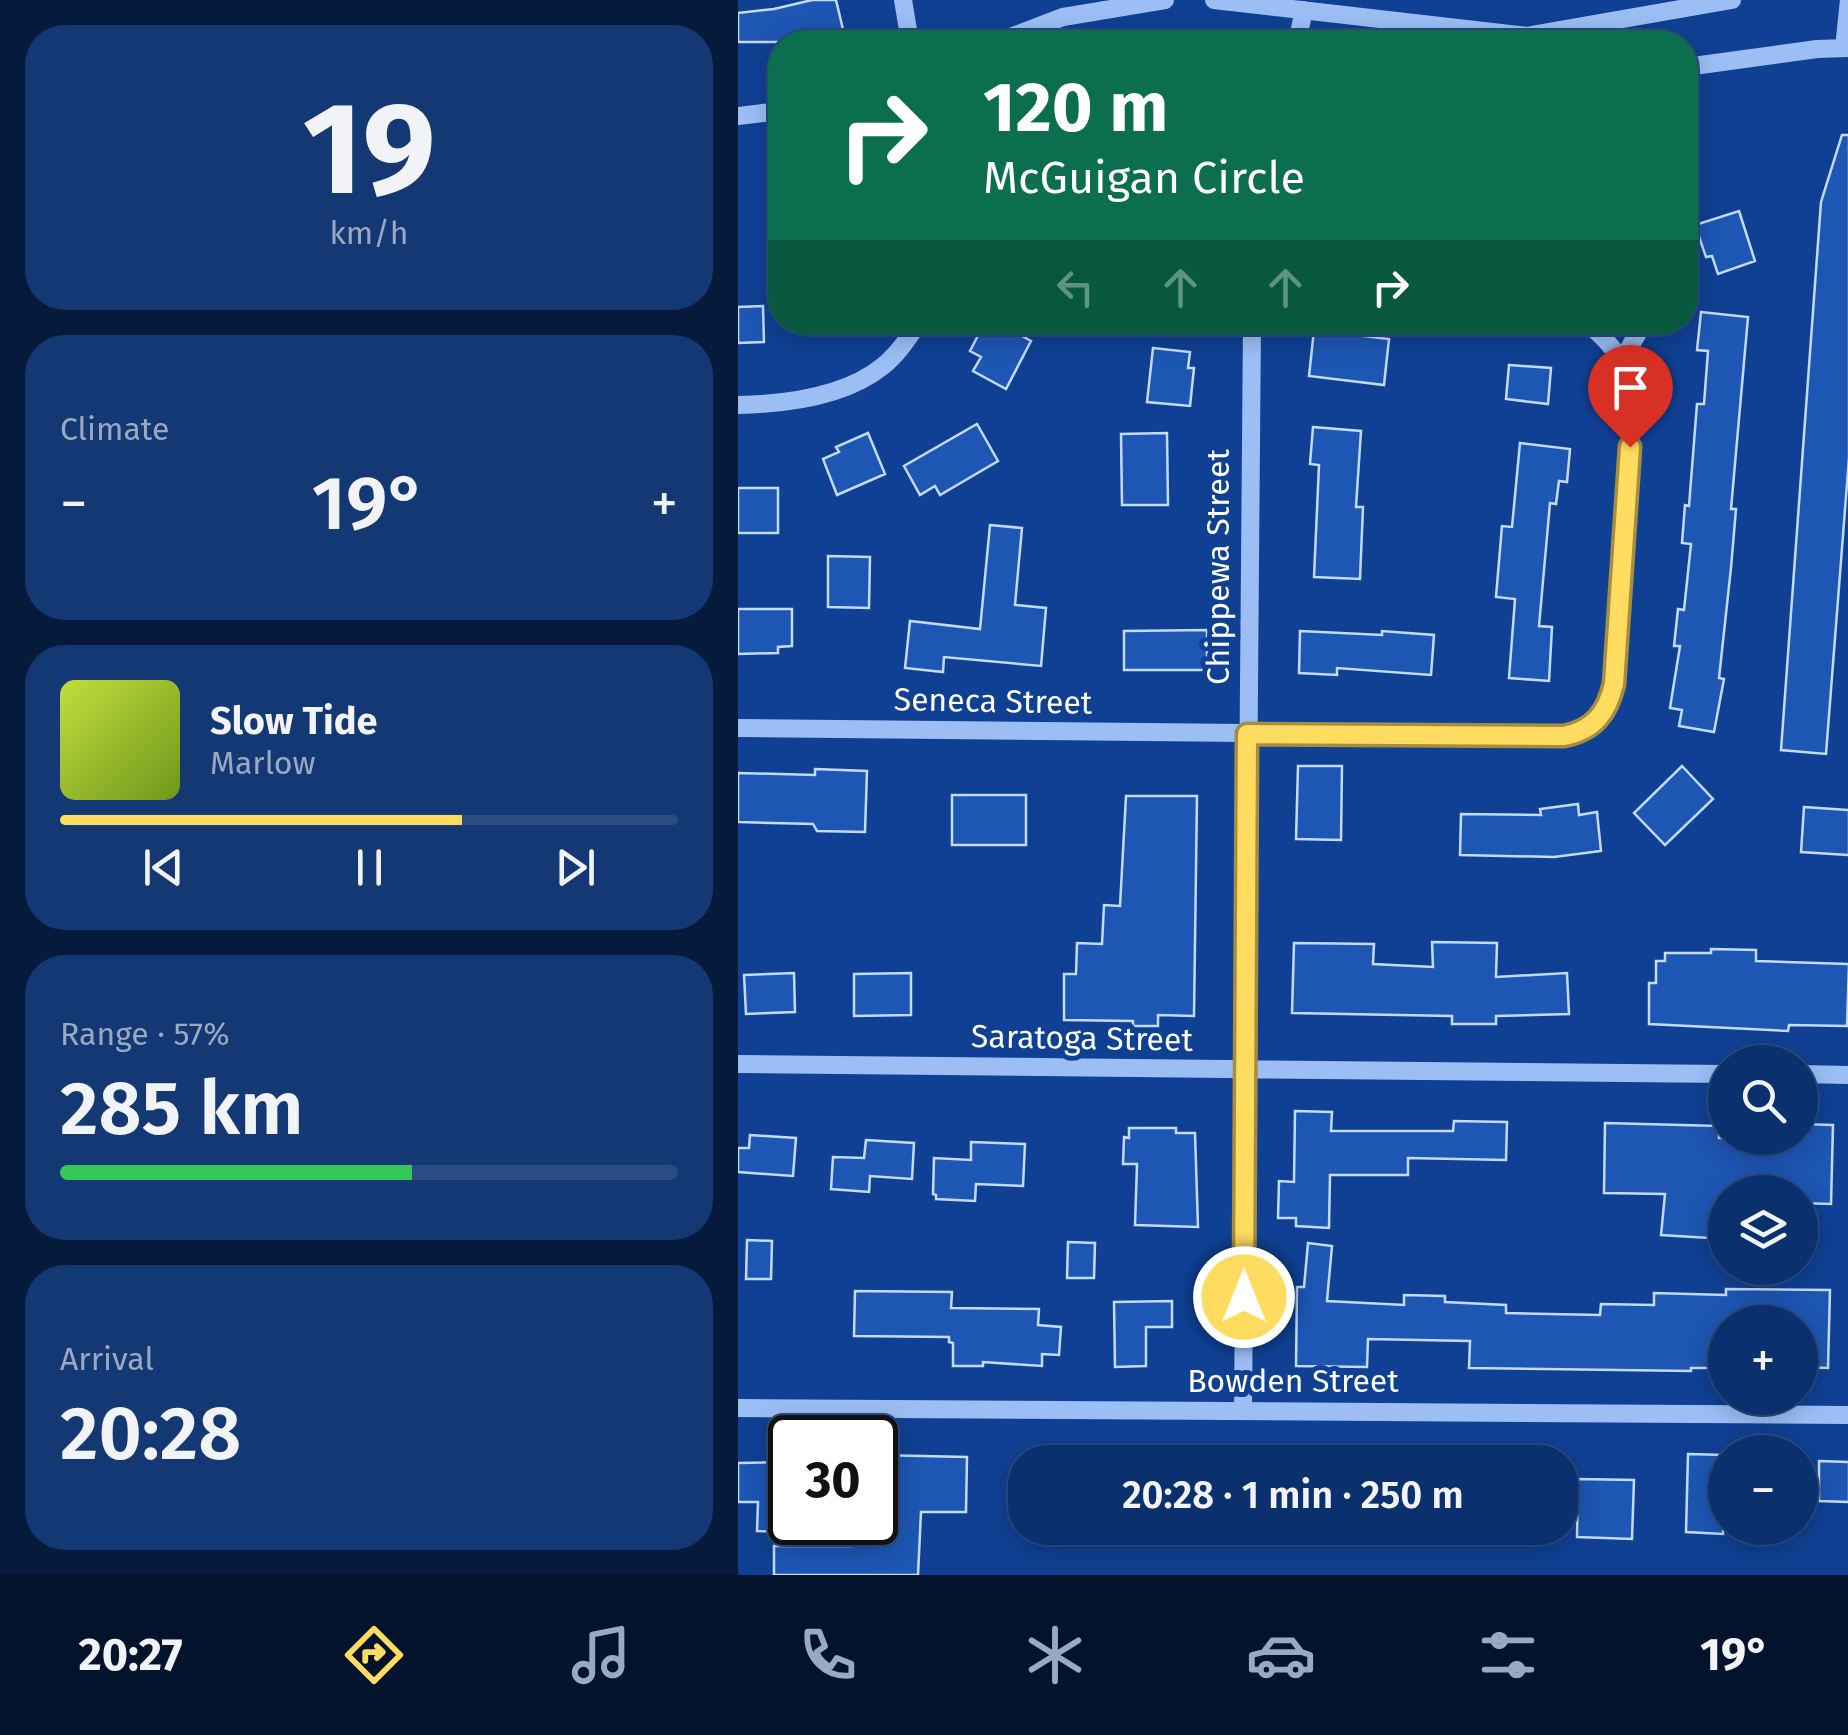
<!DOCTYPE html>
<meta charset="utf-8">
<style>
body{margin:0;font-family:"Fira Sans",sans-serif;background:#143873;color:#f1f3f6;height:100vh;display:flex;flex-direction:column;font-size:38px;white-space:nowrap}
*{box-sizing:border-box;margin:0}
p{font-size:32px;color:#9aa9c2}
.icon{flex:none;width:55px;height:55px;fill:none;stroke:currentColor;stroke-width:2;stroke-linecap:round;stroke-linejoin:round}
.map{position:relative;flex:1;overflow:hidden}
.drawer{display:flex;flex-direction:column;gap:25px;padding:25px;background:#061a3c;width:738px}
.drawer>*{flex:none}
.guide{position:absolute;left:30px;top:30px;width:930px;height:305px;border-radius:40px;box-shadow:0 5px 25px #0003,0 0 0 2px #2b4b81;background:#0b6e4f;color:#fff;overflow:hidden}
.tools{position:absolute;left:970px;top:1045px;display:grid;gap:20px}
.tools a{display:grid;place-items:center;width:110px;height:110px;border-radius:50%;background:#0b306e;box-shadow:0 5px 25px #0003,0 0 0 2px #2b4b81;font-size:50px}
.speed{position:absolute;left:30px;top:1415px;display:flex;gap:20px;font-size:50px;font-weight:700;text-align:center}
.speed>*{display:grid;place-content:center;width:130px;height:130px;border-radius:50%;background:#0b306e;box-shadow:0 5px 25px #0003,0 0 0 2px #2b4b81;line-height:1}
.speed .limit{border:5px solid #111;border-radius:15px;background:#fff;color:#111}
.pin{position:absolute;display:grid;place-items:center;width:85px;height:85px;color:#fff;margin:-102px -42px;border-radius:50% 50% 50% 0;rotate:-45deg;box-shadow:0 0 10px #0007}
.pin .icon{rotate:45deg}
.me{position:absolute;width:110px;margin:-55px;rotate:0deg;stroke-linejoin:round;filter:drop-shadow(0 0 8px #0008)}
.turn{display:flex;align-items:center;gap:35px;height:210px;padding:0 50px;font-size:45px}
.turn .icon{width:130px;height:130px;stroke-width:2.5}
.turn b{display:block;font-size:70px;line-height:85px}
.lanes{display:flex;align-items:center;height:95px;padding:0 50px;background:#0003;justify-content:center;gap:50px;direction:ltr}
.lanes .off{opacity:.35}
.big{font-size:75px;font-weight:600;line-height:1.1}
.drawer .card{flex:1;display:flex;flex-direction:column;justify-content:center;gap:15px;min-width:0;padding:0 35px;border-radius:40px;background:#143873}
.drawer .dial{align-items:center;gap:0}
.dial b{font-size:130px;line-height:1}
.song{display:flex;align-items:center;gap:30px}
.cover{width:120px;height:120px;border-radius:15px;background:linear-gradient(135deg,hsl(70 70% 55%),hsl(80 70% 35%))}
.played{height:10px;border-radius:5px;background:linear-gradient(90deg,#ffdb5f 65%,#2b4b81 65%)}
.keys{display:flex;justify-content:space-around;direction:ltr}
.heat{display:flex;justify-content:space-between;align-items:center;font-size:55px;direction:ltr}
.charge{height:15px;border-radius:8px;background:linear-gradient(90deg,#34c759 57%,#2b4b81 0)}
.trip{position:absolute;left:270px;top:1445px;width:570px;height:100px;border-radius:40px;background:#0b306e;box-shadow:0 5px 25px #0003,0 0 0 2px #2b4b81;font-weight:600;line-height:100px;text-align:center}
.dock{display:flex;height:160px;justify-content:space-around;align-items:center;background:#04132c;color:#9aa9c2}
.dock .icon{width:70px;height:70px}
.dock .active{color:#ffdb5f}
.dock b{font-size:45px;color:#f1f3f6}
main{display:flex;flex:1;min-height:0}
.map>svg:first-child{display:block}
</style>
<main>
<section class="drawer">
<div class="card dial"><b>19</b><p>km/h</p></div>
<div class="card"><p>Climate</p>
<div class="heat"><a>−</a><b class="big">19°</b><a>+</a></div>
</div>
<div class="card">
<div class="song"><i class="cover"></i><div><b>Slow Tide</b><p>Marlow</p></div></div>
<div class="played"></div>
<div class="keys"><svg class="icon" aria-label="previous" viewBox="0 0 24 24"><path d="M18 5L8 12l10 7zM5 5v14"/></svg><svg class="icon" aria-label="pause" viewBox="0 0 24 24"><path d="M8 5v14M16 5v14"/></svg><svg class="icon" aria-label="next" viewBox="0 0 24 24"><path d="M6 5l10 7-10 7zM19 5v14"/></svg></div>
</div>
<div class="card"><p>Range · 57%</p><b class="big">285 km</b><div class="charge"></div></div>
<div class="card"><p>Arrival</p><b class="big">20:28</b></div>
</section>
<div class="map">
<svg width="1111" height="1575" viewBox="0 0 1111 1575">
<rect width="100%" height="100%" fill="#0f4093"/>
<!-- building -->
<path fill="#1d56b3" stroke="#c4dafe" stroke-width="2.5" d="M74,0h24l10,42h-108v-29l36,-4z
M1104,135h7v323l-23,296 -45,-4 40,-548z
M1001,211l16,50 -37,13 -6,-18 -6,1 -11,-32z
M25,306l1,36 -26,1v-36z
M963,312l47,5 -17,192h5l-5,59 -12,110 5,1 -10,53 -35,-6 3,-16 -12,-2 10,-62h-6l4,-37 6,1 7,-66 -9,-1 3,-38 4,1 8,-102h7l4,-53 -11,-1z
M247,322h12l34,19 -25,48 -33,-18 8,-14 -11,-6z
M576,330l75,9 -5,46 -75,-9z
M415,348l37,4 -2,16h6l-4,38 -43,-4z
M771,365l42,3 -3,36 -42,-5z
M239,424l21,37 -58,34 -5,-9 -15,9 -16,-29z
M575,427l48,4 -5,76h7l-3,72 -46,-2 5,-112 -9,-1z
M130,433l17,41 -48,21 -14,-36 16,-7 -3,-5z
M429,433l1,72h-46l-1,-71z
M782,443l50,6 -3,33 -8,-1 -3,23 -6,-1 -11,123 13,1 -3,54 -40,-3 6,-79 -19,-2 6,-71 10,1z
M0,488h40v45h-40z
M252,525l32,3 -7,77 31,3 -5,58 -97,-9 -1,15 -38,-4 5,-47 70,8z
M90,556l42,1 -1,51 -41,-1z
M0,609h54v37l-14,1v6l-40,1z
M469,630v40h-83v-39z
M562,631l82,4v-4l52,4 -3,40 -94,-7v7l-38,-2z
M560,766h44l-1,74 -45,-1z
M944,766l31,33 -48,46 -31,-32z
M77,769l52,2 -2,61 -48,-1 -4,-7 -75,-2v-49l77,2z
M214,795h74v50h-74z
M388,796h71l-3,220 -36,-1v11h-25v-5l-69,-1v-46h12l1,-31 25,1 2,-39 16,1z
M840,804l1,11 18,-3 4,39 -47,6 -94,-2 1,-41 80,1 -1,-6z
M1066,807l45,3v45l-48,-3z
M694,942l65,1 -1,34 71,-4 2,41 -73,2v8h-44v-8l-160,-3 2,-70 80,1 -1,20 60,3z
M973,949l45,1v11l93,3 -2,62 -58,-1 -1,6 -139,-7v-41h7v-22h9v-8h46z
M56,973l1,39 -49,2 -2,-39z
M173,973v42l-57,1v-42z
M557,1111l37,1 -1,19h122l1,-10 53,1 -1,38 -98,-2v17h-78l-1,53 -33,-2v-8h-18l1,-37 15,1z
M867,1123l114,3v12h81v-14l33,1 -2,79 -31,-1v-11h-74v47l-65,-4 4,-41 -61,-1z
M391,1128h47v5h19l3,94 -63,-2 2,-61h-14l1,-27 5,1z
M12,1135l46,3 -3,38 -55,-4v-24h11z
M128,1140l48,3 -2,36 -42,-3 -1,16 -38,-3 2,-32 31,1z
M233,1142l54,2 -2,42 -47,-2 -1,17 -39,-2v-4l-3,-1 1,-36 37,2z
M9,1240l25,1 -1,38h-25z
M330,1242l27,1 -1,35h-27z
M570,1243l24,3 -5,55 77,4v-10l41,1v6l61,3v8l94,2 1,-11 53,1v-12l72,2v-6l104,1 -2,78 -28,-1v-45h-74v46h-35v3l-222,-3 1,-27 -102,-2 -1,28 -71,-1 1,-79h7z
M117,1291l97,1 -1,16 88,1 -1,16 23,2 -2,28 -17,-1v12l-59,-4v4h-30v-23l-4,-1v-5l-95,-1z
M434,1301v26h-26v39l-31,1 -1,-65z
M950,1454l37,1 -2,79 -37,-2z
M138,1455l91,2 -1,55h-45l-3,63h-144v-29h77v-24h25z
M1081,1461l30,1v40l-30,-1z
M52,1462v70l-33,-1 1,-29h-20v-39z
M840,1479l56,1 -2,59 -55,-2z"/>
<g fill="none" stroke-linecap="round" stroke-linejoin="round">
<!-- minor -->
<path stroke="#9cbef4" stroke-width="18" d="M165,0l7,42
M476,0l314,36 23,6
M793,35l201,-35
M259,42l66,-25 102,-17
M559,42l7,-32
M1106,48l5,-48
M948,67l131,-18 32,-1
M0,116l42,-5
M885,359l21,-37
M0,405c47,-1 107,-8 145,-39 15,-12 26,-29 36,-44
M0,728l826,8c30,-6 43,-23 50,-52l18,-276c-2,-40 -15,-62 -47,-86
M0,1064l988,10
M1062,1074l49,1
M0,1408l1111,7
M505,1411l9,-1089"/>
</g>
<g fill="none" stroke-linecap="round" stroke-linejoin="round">
<!-- route casing -->
<g stroke="#a68e3e" stroke-width="25">
<path id="route" d="M506,1297l3,-563 317,2c30,-6 43,-23 50,-52l16,-237"/>
</g>
<!-- route -->
<use href="#route" stroke="#ffdb5f" stroke-width="18"/>
</g>
<g text-anchor="middle" stroke-width="10" stroke-linejoin="round" paint-order="stroke">
<!-- street labels -->
<g font-size="32" fill="#fff" stroke="#0f4093">
<text transform="translate(480 567) rotate(-90)" y="11">Chippewa Street</text>
<text transform="translate(255 701) rotate(1)" y="11">Seneca Street</text>
<text transform="translate(344 1038) rotate(1)" y="11">Saratoga Street</text>
<text x="555" y="1392">Bowden Street</text>
</g>
</g>
</svg>
<div class="tools">
<a><svg class="icon" aria-label="search" viewBox="0 0 24 24"><circle cx="10" cy="10" r="6"/><path d="M15 15l6 6"/></svg></a>
<a><svg class="icon" aria-label="layers" viewBox="0 0 24 24"><path d="M12 4l9 5-9 5-9-5zM3 14l9 5 9-5"/></svg></a>
<a>+</a>
<a>−</a>
</div>
<div class="speed"><div class="limit">30</div></div>
<div class="pin" style="left:892px;top:447px;background:#d93025"><svg class="icon" aria-label="arrive" viewBox="0 0 24 24"><path d="M6 21V4h12l-3 4 3 4H6"/></svg></div>
<svg class="me" style="left:506px;top:1297px" viewBox="-20 -20 40 40"><circle r="17" fill="#ffdb5f" stroke="#fff" stroke-width="3"/><path d="M0-11L8 9 0 5-8 9z" fill="#fff"/></svg>
<div class="trip">20:28 · 1 min · 250 m</div>
<div class="guide">
<div class="turn"><svg class="icon" aria-label="right" viewBox="0 0 24 24"><path d="M7 20v-9h11M14 6l5 5-5 5"/></svg><div><b>120 m</b>McGuigan Circle</div></div>
<div class="lanes"><svg class="icon off" aria-label="left" viewBox="0 0 24 24"><path d="M17 20v-9H6M10 6l-5 5 5 5"/></svg><svg class="icon off" aria-label="ahead" viewBox="0 0 24 24"><path d="M12 20V5M6 11l6-6 6 6"/></svg><svg class="icon off" aria-label="ahead" viewBox="0 0 24 24"><path d="M12 20V5M6 11l6-6 6 6"/></svg><svg class="icon" aria-label="right" viewBox="0 0 24 24"><path d="M7 20v-9h11M14 6l5 5-5 5"/></svg></div>
</div>
</div>
</main>
<nav class="dock">
<b>20:27</b>
<svg class="icon active" aria-label="directions" viewBox="0 0 24 24"><path d="M12 3l9 9-9 9-9-9zM9 14v-3h6M13 9l2 2-2 2"/></svg>
<svg class="icon" aria-label="music" viewBox="0 0 24 24"><path d="M9 18V5l10-2v13"/><circle cx="6" cy="18" r="3"/><circle cx="16" cy="16" r="3"/></svg>
<svg class="icon" aria-label="phone" viewBox="0 0 24 24"><path d="M5 4h4l2 5-3 2q2 4 5 5l2-3 5 2v4C11 20 4 13 5 4z"/></svg>
<svg class="icon" aria-label="climate" viewBox="0 0 24 24"><path d="M12 3v18M4 7l16 10M4 17L20 7"/></svg>
<svg class="icon" aria-label="car" viewBox="0 0 24 24"><path d="M5 17H2v-5l4-1 3-4h7l3 4 3 1v5h-3M9 17h6M6 11h13"/><circle cx="7" cy="17" r="2"/><circle cx="17" cy="17" r="2"/></svg>
<svg class="icon" aria-label="filters" viewBox="0 0 24 24"><path d="M4 7h16M4 17h16"/><circle cx="9" cy="7" r="2"/><circle cx="15" cy="17" r="2"/></svg>
<b>19°</b>
</nav>
